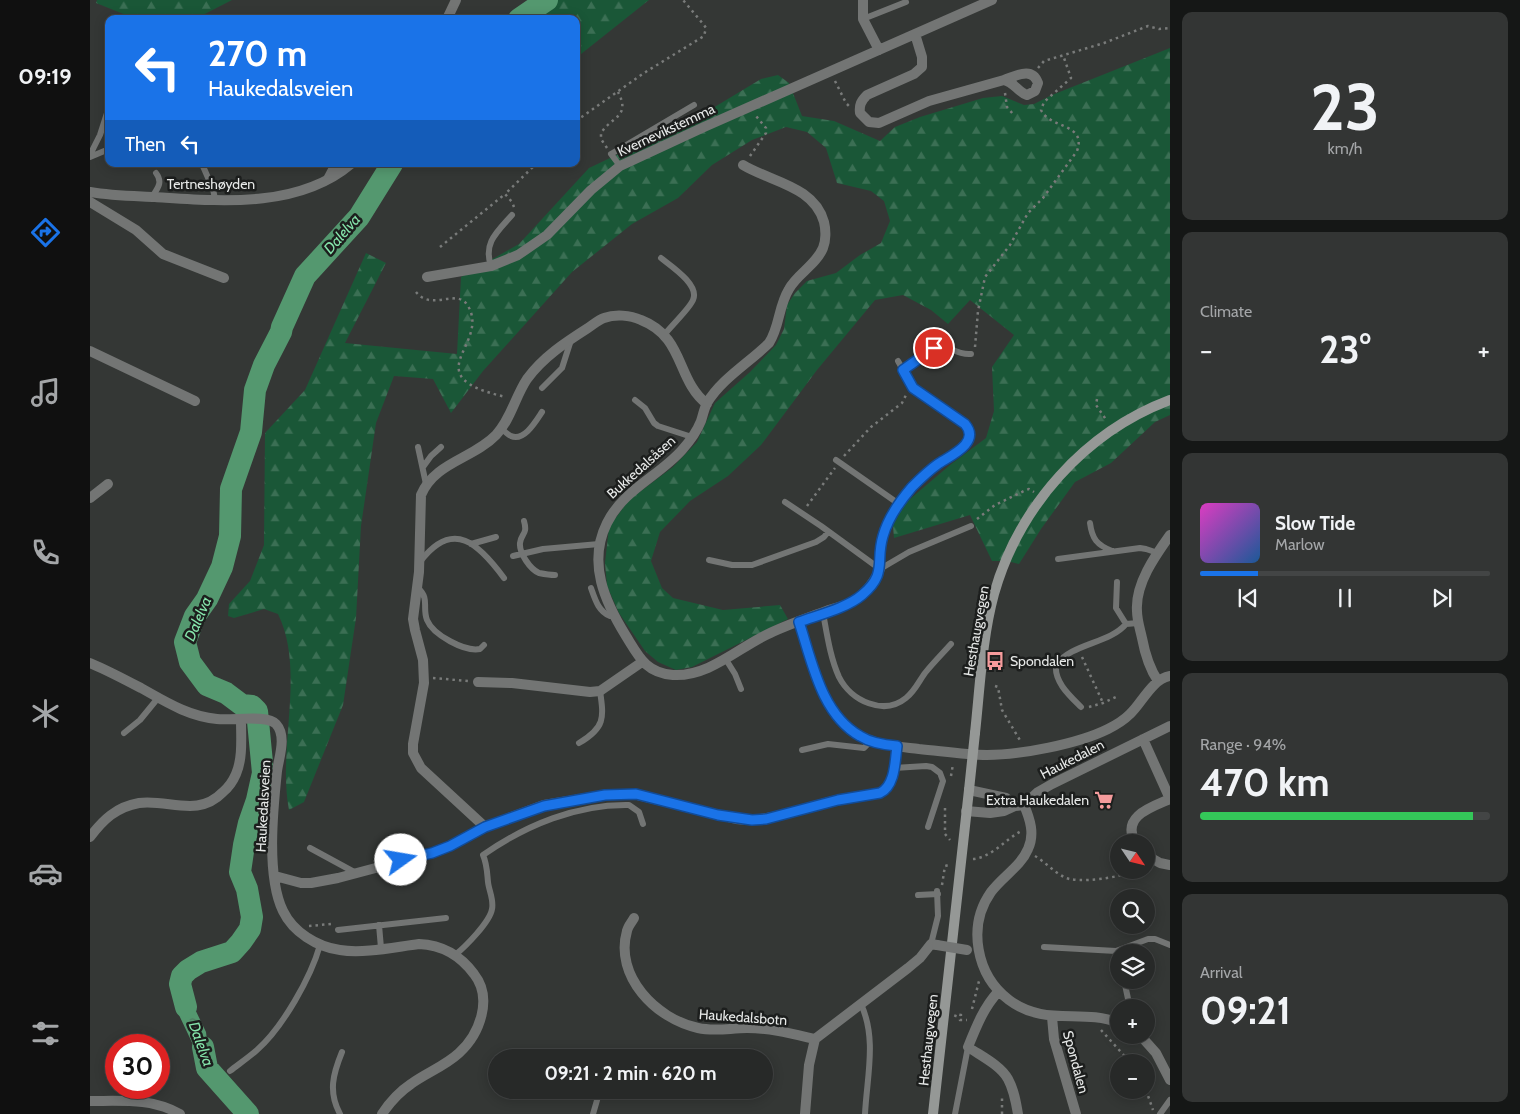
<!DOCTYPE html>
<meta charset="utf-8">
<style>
body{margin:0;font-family:Cabin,sans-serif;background:#333534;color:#f1f3f6;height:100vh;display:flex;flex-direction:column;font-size:19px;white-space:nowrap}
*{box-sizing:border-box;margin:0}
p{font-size:16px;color:#a4a6a8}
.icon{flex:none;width:28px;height:28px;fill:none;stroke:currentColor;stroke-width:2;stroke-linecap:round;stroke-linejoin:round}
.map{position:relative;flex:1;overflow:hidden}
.details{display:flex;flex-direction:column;gap:12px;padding:12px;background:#151716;width:350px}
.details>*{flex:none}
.hud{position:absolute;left:15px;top:15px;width:475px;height:152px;border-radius:10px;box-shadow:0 2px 12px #0003,0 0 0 1px #434545;background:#1a73e8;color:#fff;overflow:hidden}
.needle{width:32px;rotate:125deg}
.fabs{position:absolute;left:1020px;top:834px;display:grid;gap:10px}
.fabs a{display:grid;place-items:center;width:45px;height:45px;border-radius:50%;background:#272928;box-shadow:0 2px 12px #0003,0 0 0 1px #434545;font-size:25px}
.speed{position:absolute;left:15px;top:1034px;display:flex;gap:10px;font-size:25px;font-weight:700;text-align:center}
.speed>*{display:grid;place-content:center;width:65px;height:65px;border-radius:50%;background:#272928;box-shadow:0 2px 12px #0003,0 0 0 1px #434545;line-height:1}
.speed .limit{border:8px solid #d22;background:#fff;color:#111}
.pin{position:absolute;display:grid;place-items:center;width:42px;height:42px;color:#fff;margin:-21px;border:2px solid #fff;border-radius:50%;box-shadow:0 1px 5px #0007}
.me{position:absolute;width:55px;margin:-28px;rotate:77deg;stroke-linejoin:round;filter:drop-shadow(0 0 4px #0008)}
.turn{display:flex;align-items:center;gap:18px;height:105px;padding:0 20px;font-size:22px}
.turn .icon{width:65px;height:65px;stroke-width:2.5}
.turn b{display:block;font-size:35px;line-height:42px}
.then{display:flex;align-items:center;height:48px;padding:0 20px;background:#0003;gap:10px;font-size:19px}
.big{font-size:38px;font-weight:700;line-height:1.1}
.details .tile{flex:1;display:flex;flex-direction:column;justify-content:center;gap:8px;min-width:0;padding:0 18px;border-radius:10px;background:#333534}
.details .dial{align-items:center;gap:0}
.dial b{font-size:65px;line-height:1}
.song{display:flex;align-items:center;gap:15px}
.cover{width:60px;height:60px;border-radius:8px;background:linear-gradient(135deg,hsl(310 70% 55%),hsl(210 70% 35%))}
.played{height:5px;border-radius:2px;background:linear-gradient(90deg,#1a73e8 20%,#434545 20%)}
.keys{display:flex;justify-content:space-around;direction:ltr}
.heat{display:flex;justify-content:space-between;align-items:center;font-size:28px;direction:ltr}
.charge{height:8px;border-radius:4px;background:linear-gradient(90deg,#34c759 94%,#434545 0)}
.trip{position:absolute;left:398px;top:1049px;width:285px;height:50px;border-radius:25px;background:#272928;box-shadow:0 2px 12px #0003,0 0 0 1px #434545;font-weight:700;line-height:50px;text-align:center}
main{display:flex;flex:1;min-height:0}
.dock{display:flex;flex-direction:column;width:90px;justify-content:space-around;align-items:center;background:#101010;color:#a4a6a8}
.dock .icon{width:35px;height:35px}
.dock .active{color:#1a73e8}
.dock b{font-size:22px;color:#f1f3f6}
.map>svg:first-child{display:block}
</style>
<main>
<nav class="dock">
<b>09:19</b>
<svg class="icon active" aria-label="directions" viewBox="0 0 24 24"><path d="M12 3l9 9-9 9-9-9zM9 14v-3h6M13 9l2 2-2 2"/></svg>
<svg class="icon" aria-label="music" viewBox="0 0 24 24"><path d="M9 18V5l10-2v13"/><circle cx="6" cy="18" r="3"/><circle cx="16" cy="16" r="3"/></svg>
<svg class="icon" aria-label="phone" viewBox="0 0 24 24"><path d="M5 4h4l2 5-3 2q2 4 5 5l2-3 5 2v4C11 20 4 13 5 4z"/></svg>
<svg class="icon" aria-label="climate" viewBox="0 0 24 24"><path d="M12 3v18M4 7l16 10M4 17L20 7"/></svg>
<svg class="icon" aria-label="car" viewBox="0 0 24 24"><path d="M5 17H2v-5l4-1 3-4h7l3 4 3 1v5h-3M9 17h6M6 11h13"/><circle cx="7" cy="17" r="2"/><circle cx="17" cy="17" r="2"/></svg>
<svg class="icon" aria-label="filters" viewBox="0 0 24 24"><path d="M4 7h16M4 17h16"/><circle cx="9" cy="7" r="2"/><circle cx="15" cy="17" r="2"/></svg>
</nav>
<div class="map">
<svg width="1080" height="1114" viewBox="0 0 1080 1114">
<defs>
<pattern id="forest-firs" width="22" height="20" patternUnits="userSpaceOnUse" patternTransform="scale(1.25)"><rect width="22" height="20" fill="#1a5737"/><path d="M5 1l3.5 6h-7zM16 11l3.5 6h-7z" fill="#3b6f54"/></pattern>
<pattern id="water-ripples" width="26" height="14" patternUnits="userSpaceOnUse" patternTransform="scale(1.25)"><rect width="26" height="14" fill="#54986f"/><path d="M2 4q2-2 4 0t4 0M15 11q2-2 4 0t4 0" fill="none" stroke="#4f7b61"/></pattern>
</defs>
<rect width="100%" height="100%" fill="#343735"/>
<!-- forest -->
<path fill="url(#forest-firs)" d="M7,0h135l-37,19h-59l-40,-16z
M439,0h120l-73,58v-39h-68l10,-11z
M1080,48v367l-15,7 -44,41 -36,19 -34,47 -22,35 -12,-3h-15l-22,-46 -76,23 -1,-12 10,-21 47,-40 36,-27 8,-27 -2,-44 22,-32 -44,-35 -22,24 -17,-14 -28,-15 -28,5 -58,70 -56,75 -33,31 -38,25 -30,31 -9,29 11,27 11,10 50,12 57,-5 8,14 -96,48 -16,3 -18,-8 -13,-11 -26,-38 -12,-27 -2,-23 4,-36 20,-27 44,-33 24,-25 18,-39 35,-31 26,-27 8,-16 3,-24 8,-12 12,-12 29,-8 24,-18 21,-12 9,-22 -6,-20 -13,-10 -34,-8 -11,-35 -19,-16 -21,-5 -34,13 -40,25 -34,33 -46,26 -60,48 -89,99 -32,42 -18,-34 -39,-3 -18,47 -15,103 -5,92 -13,87 -39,97 -15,8c-12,-62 17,-139 -11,-196l-14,-5 -30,9 -6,-2 1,-12 21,-23 14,-36 1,-112 40,-43 61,-137 20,10 -41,80 112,11 4,-77 58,-33 70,-76 114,-54 58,-35 17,-4 11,8 13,33 32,5 46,20 15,-14 25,-10 63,-19 19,-2 22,9 10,-1 18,-9z"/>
<!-- water -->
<path fill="url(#water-ripples)" d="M159,823l3,29 -12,20v-8l-5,-24 4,-14z
M92,976l11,29 13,27 3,27 4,17 -7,-4 -27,-57 -2,-30z"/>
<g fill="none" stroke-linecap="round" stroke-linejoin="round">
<!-- river -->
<path stroke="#54986f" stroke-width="22" d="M429,19l28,-19
M96,1007l-6,-23 2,-8 6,-6 13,-8 31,-10 9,-10 9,-13 2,-12 -5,-28 -7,-17 4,-27 5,-22 8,-23 6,-27 -6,-62 -5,-5 -10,-1 -16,-12 -19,-8 -17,-23 -5,-20 10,-26 12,-17 15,-32 8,-31 1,-47 20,-57 4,-42 9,-25 17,-33 1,-5 23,-51 54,-59 33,-53
M113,1047l4,21 41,46"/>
<!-- path -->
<path stroke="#797b7a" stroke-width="2.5" stroke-dasharray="2.5 4" stroke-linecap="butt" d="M948,68l6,-7 60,-18 44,-17 11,3 11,-1
M745,81l11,22 3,3
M915,93l2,14 6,7
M486,121l68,-48 60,-37 2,-8 -2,-3 -21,-25
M517,148l-6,-9v-6c11,-17 30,-16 17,-41
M660,156l16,-23v-5l-10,-12
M424,207l-2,-5 -7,-8 31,-30
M350,247l65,-53
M326,292c16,20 41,-5 52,14 23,39 -56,70 38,91
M885,347l3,-36 7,-34 25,-32 18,-32 15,-15 34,-47c10,-28 -27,-22 -36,-41l3,-8 27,-24 -8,-23
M1007,399l-1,6 11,16
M754,456l27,-29 31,-24 5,-10
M717,506l28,-38
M887,519l18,-14 31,-15 3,-1 5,3
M992,657l21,46
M343,678l35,3
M905,686l3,1 4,23 19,32
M999,707l14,-4 13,-6
M861,776l2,-12
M855,808v26l5,6
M945,856c10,6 19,16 29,21 11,7 59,1 69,-7
M883,859c19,-2 32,-19 48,-28
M852,885l3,-19 4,-1
M219,926l22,-2
M882,1009l7,-28
M865,1017l1,-3 5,1 -1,5h7
M1011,1030l29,32
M1056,1090l7,20
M912,1114v-18"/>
<!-- lane -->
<path stroke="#737574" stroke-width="6" d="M773,19l43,-17
M0,155l10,-20 9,-28
M0,157l19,-8
M112,164l11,25 2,10
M530,166l-9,-12 83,-49
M62,197c6,-9 11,-15 4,-24
M571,258c10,8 39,27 32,42 -3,8 -22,26 -28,34
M401,266c-8,-23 6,-34 21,-51
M813,370c12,-10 28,-27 45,-22 7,3 14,7 23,6
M452,388l20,-20 9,-28
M545,400l10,8 9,15 4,3 34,11
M411,428c3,3 7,7 10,8 13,6 25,-15 31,-24
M328,447l8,37
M746,460l63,44
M333,467l8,-11 10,-9
M695,502l36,24 59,43
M434,521c4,14 -3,12 -4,22 -1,10 10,26 19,30 5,1 11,2 16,2
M1000,523c2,16 7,22 22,28
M381,544l25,-7
M423,556l30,-7 56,-5
M968,559l82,-11 6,1 12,4
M619,560l23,5h20l64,-23 8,-5 4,-5
M330,562c33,-44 59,-18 84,16
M790,569c1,-10 0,-21 2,-31 5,-26 34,-59 55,-73 9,-7 21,-11 28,-20 6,-7 6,-15 0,-21l-52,-36 -15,-27
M790,569l29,-17 62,-26
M1027,582l-1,26 10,16
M328,588c12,11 4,19 9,32 6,15 38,32 53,29l4,-4
M501,588c4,11 7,23 19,28l3,-2
M733,613c4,21 7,44 16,64 12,24 45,39 67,21 9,-7 13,-17 19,-25 8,-10 17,-19 26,-29
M635,658l10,16 6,15
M991,707c-11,-11 -27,-25 -25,-42 16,-22 53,-21 70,-41l12,-1
M34,733l16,-13 18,-22
M489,743c26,-15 25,-25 21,-52
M712,750l26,-6 36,4 7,-7
M804,768l32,-2 6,1 8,6 3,8 -15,46
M220,848l46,25
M828,895l20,-1
M289,925l2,23
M248,930l108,-12
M841,944l7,-28 -1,-25
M954,947l72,4 32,-12h7l15,6
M1026,951l3,13
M365,955c10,-8 35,-33 37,-46 2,-9 -3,-18 -4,-27 -1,-10 -1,-18 -5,-27 43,-30 94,-51 146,-50l10,7 4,12
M1034,980l6,28
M771,1004c16,35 6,72 4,110
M522,1058l3,-4 5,-1 6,5
M140,1071c9,-7 19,-14 27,-21 26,-23 54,-73 63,-105
M250,1114c-12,-22 -7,-40 2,-62
M503,1114l7,-24
M865,1114l13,-67
M1070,1114l10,-14"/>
<!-- street -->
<path stroke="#737574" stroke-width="10" d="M773,0v19l16,31
M211,19h1
M357,19l9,-19
M825,34l7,23v10l-8,7 -47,21c-6,6 -8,10 -7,18l9,9 10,1 50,-22 75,-21c10,2 14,12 23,15l8,-4 3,-8c-6,-17 -22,-7 -34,-3
M653,165c28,17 71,21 81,57 2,8 2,19 -1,26 -7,17 -26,26 -34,41 -11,18 -9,37 -20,54 -19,19 -48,36 -62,60 -3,6 -4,12 -6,18 -4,10 -11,20 -19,29 -23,26 -59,40 -75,73 -20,40 -2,79 19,113 13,21 20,37 47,39 35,2 64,-26 93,-40 20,-10 42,-17 63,-25 9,-3 18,-5 25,-9 13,-8 20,-19 26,-32
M238,179l8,-15
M0,192c22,4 43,4 65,5 64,4 143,12 196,-33
M0,202l46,28 27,24 61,24
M337,277l64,-11 27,-11 29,-20 44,-45 29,-24 84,-39 288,-127
M0,351l105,50
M0,498l18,-14
M709,622c12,37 20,82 52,108 19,15 44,16 68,19 22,2 45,6 68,6 33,0 91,-11 121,-26 8,-4 16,-9 22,-15 12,-11 22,-35 40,-38
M0,663c17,7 34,16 51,25 25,14 47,28 76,31 15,2 50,-5 59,5 11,12 3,33 1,47 -4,38 -11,105 6,140 10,21 34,36 57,39 23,4 55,-3 79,-6 24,1 41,11 55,30 19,24 6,60 -15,79 -14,13 -33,20 -48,31 -12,8 -21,18 -29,30
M1068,681c-9,-13 -13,-27 -16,-43 -2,-9 -5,-18 -5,-27 -2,-27 18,-55 33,-76
M388,682l34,1 78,9 10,-1 42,-29
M879,790l37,8 9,8
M934,805c6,14 11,29 4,44 -7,17 -26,28 -37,43 -24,34 -15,83 18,108 36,27 73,8 110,23
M876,811l24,2 14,-2 11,-5 9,-1 14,-13 14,-8 118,-58
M395,827l-64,-59 -8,-15v-9l11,-61 -1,-23 -8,-30 -2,-11 6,-47 2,-77c14,-33 52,-36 75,-60 15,-16 19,-38 31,-56 16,-22 39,-37 61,-51 5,-3 10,-8 16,-10 11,-4 26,-3 37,2 44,17 35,60 66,84
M0,837c13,-17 26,-30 49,-34 30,-4 59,15 84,-11 6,-5 10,-11 13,-18 7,-16 5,-37 5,-54
M1045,842c-14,-26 17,-35 35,-43l-27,-60
M1056,855l14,8 10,2
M185,876l26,7h10l27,-5 94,-25 18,-7 35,-19 59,-22 61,-10h32l99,24c35,4 68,-12 102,-19 14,-3 28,-5 42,-7 15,-7 15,-31 17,-47
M544,918c-2,4 -6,8 -7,13 -13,45 29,88 71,97 17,4 32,0 49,0 23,0 46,6 68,11
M908,992c-14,15 -22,35 -30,55 13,9 32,18 40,32 6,11 8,23 10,35
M962,1017l2,22 22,75
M1050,1035l16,18 14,27
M0,1101c32,0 62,-3 90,13
M715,1114l4,-49 6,-26 93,-71 12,-10 11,-14 6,1"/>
<!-- secondary -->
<path stroke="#959896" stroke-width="10" d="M885,733c5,-46 7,-95 19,-139 25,-88 91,-162 176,-194
M843,1114l36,-324"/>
<!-- street-bridge -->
<path stroke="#737574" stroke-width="10" d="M847,945l30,5"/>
<!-- secondary-bridge -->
<path stroke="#959896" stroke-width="10" d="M879,790l6,-57"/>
</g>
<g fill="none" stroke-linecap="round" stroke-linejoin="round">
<!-- route casing -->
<g stroke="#114b97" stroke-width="12">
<path id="route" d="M311,860l31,-7 18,-7 35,-19 59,-21 61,-11 31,-1 82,21 34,5 14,-1 72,-19 42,-7c15,-7 15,-31 17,-47 -13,-1 -26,-3 -37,-10 -39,-22 -48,-75 -61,-114 19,-7 48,-14 63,-27 26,-22 13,-33 21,-59 5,-18 17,-35 29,-49 8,-8 16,-16 26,-23 12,-8 43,-21 27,-40l-52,-36 -10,-18 31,-22"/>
</g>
<!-- route -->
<use href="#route" stroke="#1a73e8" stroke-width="9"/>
</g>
<!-- icons -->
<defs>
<g id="bus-bare" transform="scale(1.5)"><path d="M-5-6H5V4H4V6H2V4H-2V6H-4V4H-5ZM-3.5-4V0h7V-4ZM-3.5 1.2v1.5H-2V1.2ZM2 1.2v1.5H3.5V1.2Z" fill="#f59b9c" stroke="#1c1e1d" stroke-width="2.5" paint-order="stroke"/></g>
<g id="supermarket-bare" transform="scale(1.5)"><path d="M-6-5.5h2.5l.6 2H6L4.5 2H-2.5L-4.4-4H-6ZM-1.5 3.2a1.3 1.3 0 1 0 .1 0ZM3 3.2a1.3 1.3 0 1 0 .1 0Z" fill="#f59b9c" stroke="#1c1e1d" stroke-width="2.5" paint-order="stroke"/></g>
</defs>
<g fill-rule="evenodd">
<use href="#bus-bare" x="905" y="661"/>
<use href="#supermarket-bare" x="1014" y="800"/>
</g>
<g text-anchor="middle" stroke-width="5" stroke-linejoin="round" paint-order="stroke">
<!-- street labels -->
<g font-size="14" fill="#e7e9e8" stroke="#1c1e1d">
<text transform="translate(576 130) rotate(-25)" y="5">Kvernevikstemma</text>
<text x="121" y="189">Tertneshøyden</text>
<text transform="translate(551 467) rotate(-42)" y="5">Bukkedalsåsen</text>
<text transform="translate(886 631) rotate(-80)" y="5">Hesthaugvegen</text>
<text transform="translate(982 759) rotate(-27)" y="5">Haukedalen</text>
<text transform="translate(173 806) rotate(-87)" y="5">Haukedalsveien</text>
<text transform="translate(653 1017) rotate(4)" y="5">Haukedalsbotn</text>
<text transform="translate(838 1040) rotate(-84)" y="5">Hesthaugvegen</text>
<text transform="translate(986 1062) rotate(75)" y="5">Spondalen</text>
</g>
<!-- poi labels -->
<g font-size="14" fill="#e7e9e8" stroke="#1c1e1d" text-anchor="start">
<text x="920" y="666">Spondalen</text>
<text x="999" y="805" text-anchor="end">Extra Haukedalen</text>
</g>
<!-- water labels -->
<g font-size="15" font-style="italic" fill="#86e6ac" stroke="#1c1e1d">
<text transform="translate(252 234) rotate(-49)" y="5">Dalelva</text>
<text transform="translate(108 619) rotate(-67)" y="5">Dalelva</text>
<text transform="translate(111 1044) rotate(70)" y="5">Dalelva</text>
</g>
</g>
</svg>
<div class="fabs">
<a><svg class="needle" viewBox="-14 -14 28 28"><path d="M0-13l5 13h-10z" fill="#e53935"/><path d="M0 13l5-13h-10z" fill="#a4a6a8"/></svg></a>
<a><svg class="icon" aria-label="search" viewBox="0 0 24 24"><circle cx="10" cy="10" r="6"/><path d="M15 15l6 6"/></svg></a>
<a><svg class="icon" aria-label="layers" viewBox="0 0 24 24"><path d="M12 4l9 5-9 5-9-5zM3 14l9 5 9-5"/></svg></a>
<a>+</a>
<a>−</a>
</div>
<div class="speed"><div class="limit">30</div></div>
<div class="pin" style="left:844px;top:348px;background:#d93025"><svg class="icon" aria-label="arrive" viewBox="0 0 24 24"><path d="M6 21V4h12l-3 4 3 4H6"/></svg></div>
<svg class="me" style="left:311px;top:860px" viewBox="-20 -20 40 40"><circle r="19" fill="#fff"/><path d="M0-13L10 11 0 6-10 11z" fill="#1a73e8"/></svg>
<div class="trip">09:21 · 2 min · 620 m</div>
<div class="hud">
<div class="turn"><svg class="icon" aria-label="left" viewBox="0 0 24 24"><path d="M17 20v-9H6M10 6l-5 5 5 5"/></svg><div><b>270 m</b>Haukedalsveien</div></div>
<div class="then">Then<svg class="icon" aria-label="left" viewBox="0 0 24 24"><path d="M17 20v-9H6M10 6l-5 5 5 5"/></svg></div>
</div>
</div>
<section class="details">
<div class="tile dial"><b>23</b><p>km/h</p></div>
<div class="tile"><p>Climate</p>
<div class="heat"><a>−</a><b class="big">23°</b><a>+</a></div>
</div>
<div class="tile">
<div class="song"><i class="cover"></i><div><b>Slow Tide</b><p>Marlow</p></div></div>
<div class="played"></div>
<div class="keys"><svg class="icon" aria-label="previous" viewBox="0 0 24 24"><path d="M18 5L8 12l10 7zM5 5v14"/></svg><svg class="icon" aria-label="pause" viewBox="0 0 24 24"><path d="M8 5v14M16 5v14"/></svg><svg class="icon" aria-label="next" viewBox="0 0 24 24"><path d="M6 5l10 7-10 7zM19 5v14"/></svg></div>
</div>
<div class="tile"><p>Range · 94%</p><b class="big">470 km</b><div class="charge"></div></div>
<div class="tile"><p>Arrival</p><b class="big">09:21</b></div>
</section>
</main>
